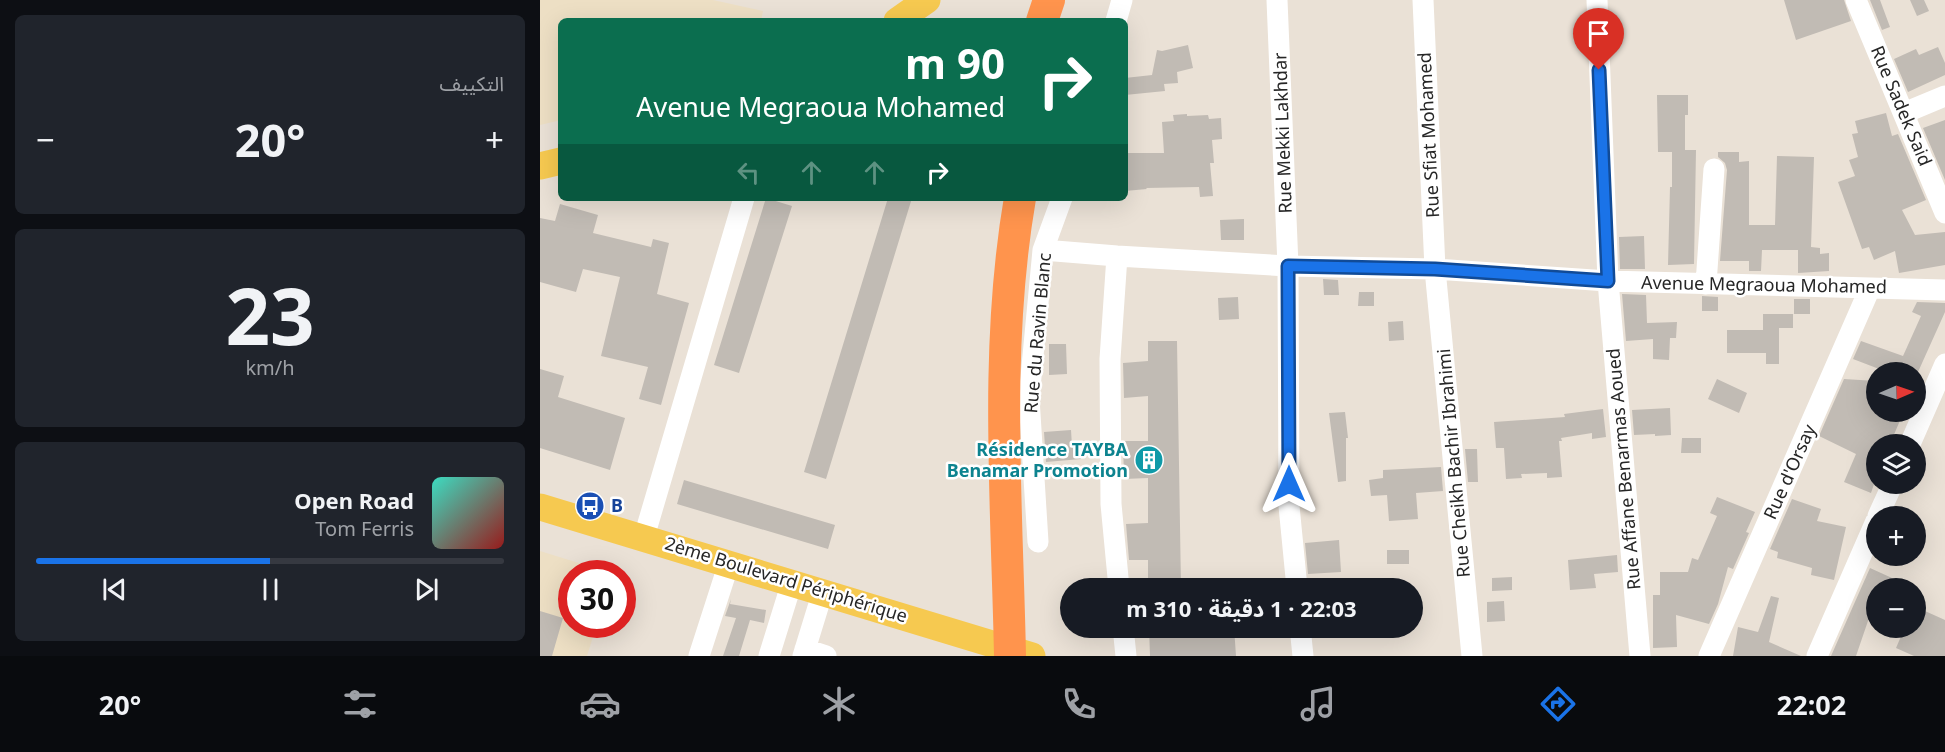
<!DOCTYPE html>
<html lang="ar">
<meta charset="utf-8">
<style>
body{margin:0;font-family:"Noto Sans","Noto Sans Arabic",sans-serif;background:#20242c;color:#f1f3f6;direction:rtl;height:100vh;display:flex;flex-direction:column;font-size:22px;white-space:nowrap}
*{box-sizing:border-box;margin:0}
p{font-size:20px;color:#9ea1a6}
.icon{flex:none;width:33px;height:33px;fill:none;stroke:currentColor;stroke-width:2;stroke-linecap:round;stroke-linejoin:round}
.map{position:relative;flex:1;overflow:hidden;direction:ltr}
.panel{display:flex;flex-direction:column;gap:15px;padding:15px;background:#0d0f14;width:540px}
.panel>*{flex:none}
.top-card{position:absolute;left:18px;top:18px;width:570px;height:183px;border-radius:9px;box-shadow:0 6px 24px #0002;direction:rtl;background:#0b6e4f;color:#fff;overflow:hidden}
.needle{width:39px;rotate:88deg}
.controls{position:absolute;left:1326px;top:362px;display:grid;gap:12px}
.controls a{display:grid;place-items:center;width:60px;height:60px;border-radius:50%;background:#171b24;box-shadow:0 6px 24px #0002;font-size:30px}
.speed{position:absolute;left:18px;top:560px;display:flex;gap:12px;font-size:30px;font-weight:700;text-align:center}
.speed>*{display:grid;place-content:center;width:78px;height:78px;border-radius:50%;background:#171b24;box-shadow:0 6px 24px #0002;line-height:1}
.speed .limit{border:9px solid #d22;background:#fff;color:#111}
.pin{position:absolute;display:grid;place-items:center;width:51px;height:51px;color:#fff;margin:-62px -26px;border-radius:50% 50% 50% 0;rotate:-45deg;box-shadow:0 0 6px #0007}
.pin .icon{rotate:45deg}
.me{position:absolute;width:66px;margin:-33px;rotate:0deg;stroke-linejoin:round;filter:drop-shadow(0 0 4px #0008)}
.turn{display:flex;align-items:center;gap:21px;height:126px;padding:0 24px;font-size:27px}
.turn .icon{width:78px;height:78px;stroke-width:2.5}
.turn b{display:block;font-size:42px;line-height:51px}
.lanes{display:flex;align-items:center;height:57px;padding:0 24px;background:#0003;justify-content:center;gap:30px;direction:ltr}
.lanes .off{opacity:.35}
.big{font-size:45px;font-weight:700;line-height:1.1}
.panel .tile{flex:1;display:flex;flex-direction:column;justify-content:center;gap:9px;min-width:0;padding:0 21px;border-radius:9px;background:#20242c}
.panel .dial{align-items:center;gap:0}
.dial b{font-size:78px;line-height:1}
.song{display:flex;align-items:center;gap:18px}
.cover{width:72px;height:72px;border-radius:9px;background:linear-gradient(135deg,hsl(170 70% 55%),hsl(0 70% 35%))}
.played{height:6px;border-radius:3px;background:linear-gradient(90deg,#1a73e8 50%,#363941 50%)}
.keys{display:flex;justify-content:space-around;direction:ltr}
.heat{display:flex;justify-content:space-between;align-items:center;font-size:33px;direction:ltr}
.trip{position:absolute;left:520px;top:578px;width:363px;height:60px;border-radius:30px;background:#171b24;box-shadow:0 6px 24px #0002;font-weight:700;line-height:60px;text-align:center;direction:rtl}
.menu{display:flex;height:96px;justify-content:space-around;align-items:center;background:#090b0e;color:#9ea1a6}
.menu .icon{width:42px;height:42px}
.menu .active{color:#1a73e8}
.menu b{font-size:27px;color:#f1f3f6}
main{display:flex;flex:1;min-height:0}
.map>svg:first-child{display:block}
</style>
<main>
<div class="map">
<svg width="1405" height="656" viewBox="0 0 1405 656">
<rect width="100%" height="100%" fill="#eae1d6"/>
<!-- education -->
<path fill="#eddfc4" d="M0,0h173l50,11 -2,10h-200v99l-21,5z
M0,551l71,22h-39v51h25l-10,32h-47z"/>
<!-- building -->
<path fill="#c1bbb4" d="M1244,0h60l7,21 -55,19z
M1330,0h10l10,27 -8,3z
M1370,0h14l5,11 -12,5z
M648,45l5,23 -16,4 1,11 -14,1 1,7 -40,4v-17l27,-3 5,-25 5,1z
M1398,47l7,16v12l-37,17 -14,-33 22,-10 3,6z
M1117,95h31v20h-3v35h11l-2,114 -26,1 2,-78h2v-35h-14z
M1346,113l6,23 6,-2 28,66 -24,10 13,25 30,-3v33l-46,8 -4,-22 -21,9 -5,-13 -7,2 -24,-67 17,-6 -6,-16 9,-3 -6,-23 6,-1 -3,-12z
M647,114v2l21,-1 1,4 12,-1 1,21 -10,1 2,23h-4l3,33 -13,1 -1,-10 -53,1 1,1 -22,2v-38h39l-2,-31 12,-1 -1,-6z
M1405,120v60l-22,-52z
M1178,152h21v10l10,-1v64h26l2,-69 37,1 -3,90 9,1v6l9,-1v18l-31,2v-23h-36l-1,21h-12v-10h-29l7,-91 -2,-7 -7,-6z
M226,198l26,8 -53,167 -25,-8z
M348,198h24l-86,281 -22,-7z
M20,204l38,11 -5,18 58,14 2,-8 16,4 -12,51 32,9 -28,102 -22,-6 9,-32 -47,-11 19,-79 -37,-8 -7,23 -36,-10v-64l15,3z
M704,219v21h-23l-1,-20z
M1104,236l1,33h-25l-1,-32z
M783,279l15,1 1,15h-15z
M819,292h15v14h-16z
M1082,294l24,1 1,28 30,-1 -1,16h-6l-1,22 -16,-1v-20l-27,2z
M1162,296l16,1v14h-16z
M698,297l1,22 -20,1 -1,-22z
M1254,299h16v15h-16z
M1377,302l28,1v9l-27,60h-31l-34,-13 8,-18 42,15 18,-40 -9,-4z
M1223,314h30v14h-14v36h-13v-11h-39v-23h36z
M863,321l1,19 -15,1 -1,-19z
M608,341h29l4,247h-33v-28h-19l-3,-36 22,-1v-45l-24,1 -1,-38h25v-45l-24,2 -1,-35 25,-2z
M509,344h17l1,30 -18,1z
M0,369l24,7 -6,21 67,21 -15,52 -70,-22z
M1177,379l30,14 -8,20 -31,-14z
M1304,379l32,2v30h28l-14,33h-14v34l-5,15 -27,-11 12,-28 -37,-18z
M1130,408l1,27 -16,1v-2l-21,1 -2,-25z
M1063,409l3,28 -14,2v-6l-31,5 1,3h-3l3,36 -15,1v-5l-26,1 1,4 -16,1 -2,-31h-8l-2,-26 71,-5 -1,-3z
M805,412l3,26h-2v43l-8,1 -9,-69z
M531,430l1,16 8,-1 1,14 -35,3 -2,-30z
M1142,438h19v15h-20z
M925,449h12l1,33h-10z
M901,467l2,24 -27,2 2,26 -29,2 -2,-26 -16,1 -2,-16 14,-2v-8z
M144,480l151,45 -7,24 -151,-45z
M1177,497l38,15 -9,20 3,1 -16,36 -5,-2 -10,37 -9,20 -33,-9 1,32 -24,1v-53h7v-23h28l4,-14 6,2 19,-44 -7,-3z
M1252,499l29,10 -4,12 29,6 -12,53 -23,-5 1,-7 -35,-10 1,-6 -8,-3z
M799,540l2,32 -33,2 -3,-31z
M847,550h22v14h-22z
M1077,555l1,17 -24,2 2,14 -26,2 -2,-30z
M1330,568l44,20h-38v34l-7,-4 -13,38h-25z
M972,577v13l-20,1v-13z
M1231,596l8,2 -10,44 32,14h-68l5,-29 20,5z
M191,599l-1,5 36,6 -2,13 -14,-3 -11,36h-16l13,-38 -11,-2z
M964,601l1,20 -18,1v-20z
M1376,607l29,13v36h-31l-18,-8 9,-21h11z
M0,611l23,7 -11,38h-12z
M609,627h85l2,29h-86z"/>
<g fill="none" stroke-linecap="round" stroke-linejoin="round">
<!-- minor -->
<path stroke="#fff" stroke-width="21" d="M737,0l11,266 1,240 8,82
M883,0l12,269 37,387
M1057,0l11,281 32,375
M1316,0l89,213
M576,21l6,-21
M1364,113l41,-17
M503,250l74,6 171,10 147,3 173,12 337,9
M577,256l-7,103 1,145 8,84
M1166,284l8,-115
M1370,444l35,-80
M1338,516l15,-33
M104,537l100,-339
M498,542l-9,-144 14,-148 19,-52
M583,627l3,29
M760,627l3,29
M265,649l21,7
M159,656l30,-93
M229,656l23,-74
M263,656l20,-65
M1169,656l161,-368
M1277,656l59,-135"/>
<!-- major -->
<path stroke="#f6c950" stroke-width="27" d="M357,21l30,-21
M0,166l21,-5
M0,507l492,149"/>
<!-- highway -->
<path stroke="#ff944d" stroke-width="32" d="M502,21l7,-21
M470,656c-3,-153 -16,-307 10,-458"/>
</g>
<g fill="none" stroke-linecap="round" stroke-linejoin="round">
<!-- route casing -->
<g stroke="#114b97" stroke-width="15">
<path id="route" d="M749,484l-1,-218 147,3 173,12 -9,-211"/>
</g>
<!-- route -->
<use href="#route" stroke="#1a73e8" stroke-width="10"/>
</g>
<!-- icons -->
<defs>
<g id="building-disc" transform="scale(1.5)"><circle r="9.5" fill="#0f9aa8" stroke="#fff"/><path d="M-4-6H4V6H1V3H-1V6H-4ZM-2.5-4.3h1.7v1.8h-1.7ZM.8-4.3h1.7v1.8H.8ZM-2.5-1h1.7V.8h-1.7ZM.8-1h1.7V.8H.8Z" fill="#fff"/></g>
<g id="bus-disc" transform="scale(1.5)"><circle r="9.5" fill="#1a4fb4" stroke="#fff"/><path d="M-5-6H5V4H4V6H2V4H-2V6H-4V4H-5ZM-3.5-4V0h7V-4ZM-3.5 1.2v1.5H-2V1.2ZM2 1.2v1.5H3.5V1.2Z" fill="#fff"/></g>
</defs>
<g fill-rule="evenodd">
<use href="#building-disc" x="609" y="460"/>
<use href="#bus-disc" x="50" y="506"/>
</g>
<g text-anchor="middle" stroke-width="5" stroke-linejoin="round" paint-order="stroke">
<!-- street labels -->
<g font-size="18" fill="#262626" stroke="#fff">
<text transform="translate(1361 106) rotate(67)" y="6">Rue Sadek Said</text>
<text transform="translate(743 133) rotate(-92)" y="6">Rue Mekki Lakhdar</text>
<text transform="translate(889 135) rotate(-93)" y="6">Rue Sfiat Mohamed</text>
<text transform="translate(1224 285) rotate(1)" y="6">Avenue Megraoua Mohamed</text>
<text transform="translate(498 333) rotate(-85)" y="6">Rue du Ravin Blanc</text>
<text transform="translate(914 463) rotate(-95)" y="6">Rue Cheikh Bachir Ibrahimi</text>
<text transform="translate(1084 469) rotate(-95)" y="6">Rue Affane Benarmas Aoued</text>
<text transform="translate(1250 472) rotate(-66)" y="6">Rue d'Orsay</text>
<text transform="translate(246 580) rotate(17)" y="6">2ème Boulevard Périphérique</text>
</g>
<!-- culture labels -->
<g font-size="18" font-weight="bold" fill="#0d838f" stroke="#fff" text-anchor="end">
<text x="588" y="456">Résidence TAYBA<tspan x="588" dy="21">Benamar Promotion</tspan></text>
</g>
<!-- transit labels -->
<g font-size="18" font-weight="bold" fill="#164399" stroke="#fff" text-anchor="start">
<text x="71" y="512">B</text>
</g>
</g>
</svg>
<div class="controls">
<a><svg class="needle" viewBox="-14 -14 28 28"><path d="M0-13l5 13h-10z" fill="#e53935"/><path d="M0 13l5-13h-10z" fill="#9ea1a6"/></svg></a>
<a><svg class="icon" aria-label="layers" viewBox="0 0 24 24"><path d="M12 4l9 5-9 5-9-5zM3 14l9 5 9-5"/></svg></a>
<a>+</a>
<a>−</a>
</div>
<div class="speed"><div class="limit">30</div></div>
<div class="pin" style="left:1059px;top:70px;background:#d93025"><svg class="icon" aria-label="arrive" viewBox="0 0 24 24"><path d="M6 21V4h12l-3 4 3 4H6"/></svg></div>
<svg class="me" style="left:749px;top:484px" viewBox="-20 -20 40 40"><path d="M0-17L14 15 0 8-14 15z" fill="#1a73e8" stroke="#fff" stroke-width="4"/></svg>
<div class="trip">22:03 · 1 دقيقة · 310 m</div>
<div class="top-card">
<div class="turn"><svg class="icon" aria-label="right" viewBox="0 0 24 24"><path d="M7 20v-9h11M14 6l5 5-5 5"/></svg><div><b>90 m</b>Avenue Megraoua Mohamed</div></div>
<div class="lanes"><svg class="icon off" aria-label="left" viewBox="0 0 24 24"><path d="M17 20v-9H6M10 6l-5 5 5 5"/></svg><svg class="icon off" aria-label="ahead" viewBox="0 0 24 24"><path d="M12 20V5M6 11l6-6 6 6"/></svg><svg class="icon off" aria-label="ahead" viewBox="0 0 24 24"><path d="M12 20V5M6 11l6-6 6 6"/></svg><svg class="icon" aria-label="right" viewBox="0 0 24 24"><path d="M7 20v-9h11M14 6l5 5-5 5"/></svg></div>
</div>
</div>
<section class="panel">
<div class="tile"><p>التكييف</p>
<div class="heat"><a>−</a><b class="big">20°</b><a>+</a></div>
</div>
<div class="tile dial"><b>23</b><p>km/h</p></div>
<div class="tile">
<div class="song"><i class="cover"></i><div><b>Open Road</b><p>Tom Ferris</p></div></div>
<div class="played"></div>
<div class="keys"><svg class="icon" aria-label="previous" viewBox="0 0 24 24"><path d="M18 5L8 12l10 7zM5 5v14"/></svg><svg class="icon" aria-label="pause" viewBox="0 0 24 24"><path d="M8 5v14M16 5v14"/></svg><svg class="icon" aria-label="next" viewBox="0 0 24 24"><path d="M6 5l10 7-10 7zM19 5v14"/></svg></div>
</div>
</section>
</main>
<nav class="menu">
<b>22:02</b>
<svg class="icon active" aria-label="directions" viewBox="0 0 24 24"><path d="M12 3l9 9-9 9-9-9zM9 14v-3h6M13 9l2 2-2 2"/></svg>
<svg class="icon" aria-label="music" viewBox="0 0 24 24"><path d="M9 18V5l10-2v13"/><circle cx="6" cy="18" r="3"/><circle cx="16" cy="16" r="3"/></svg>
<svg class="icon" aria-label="phone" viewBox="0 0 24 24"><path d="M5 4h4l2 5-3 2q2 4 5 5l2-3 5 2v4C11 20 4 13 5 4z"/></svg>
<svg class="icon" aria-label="climate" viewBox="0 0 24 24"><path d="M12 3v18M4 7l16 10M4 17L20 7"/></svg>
<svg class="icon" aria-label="car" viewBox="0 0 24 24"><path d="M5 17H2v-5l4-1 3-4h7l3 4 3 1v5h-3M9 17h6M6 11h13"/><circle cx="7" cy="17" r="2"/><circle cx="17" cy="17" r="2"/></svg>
<svg class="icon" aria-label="filters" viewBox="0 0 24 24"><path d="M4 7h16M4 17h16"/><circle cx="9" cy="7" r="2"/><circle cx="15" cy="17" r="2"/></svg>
<b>20°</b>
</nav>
